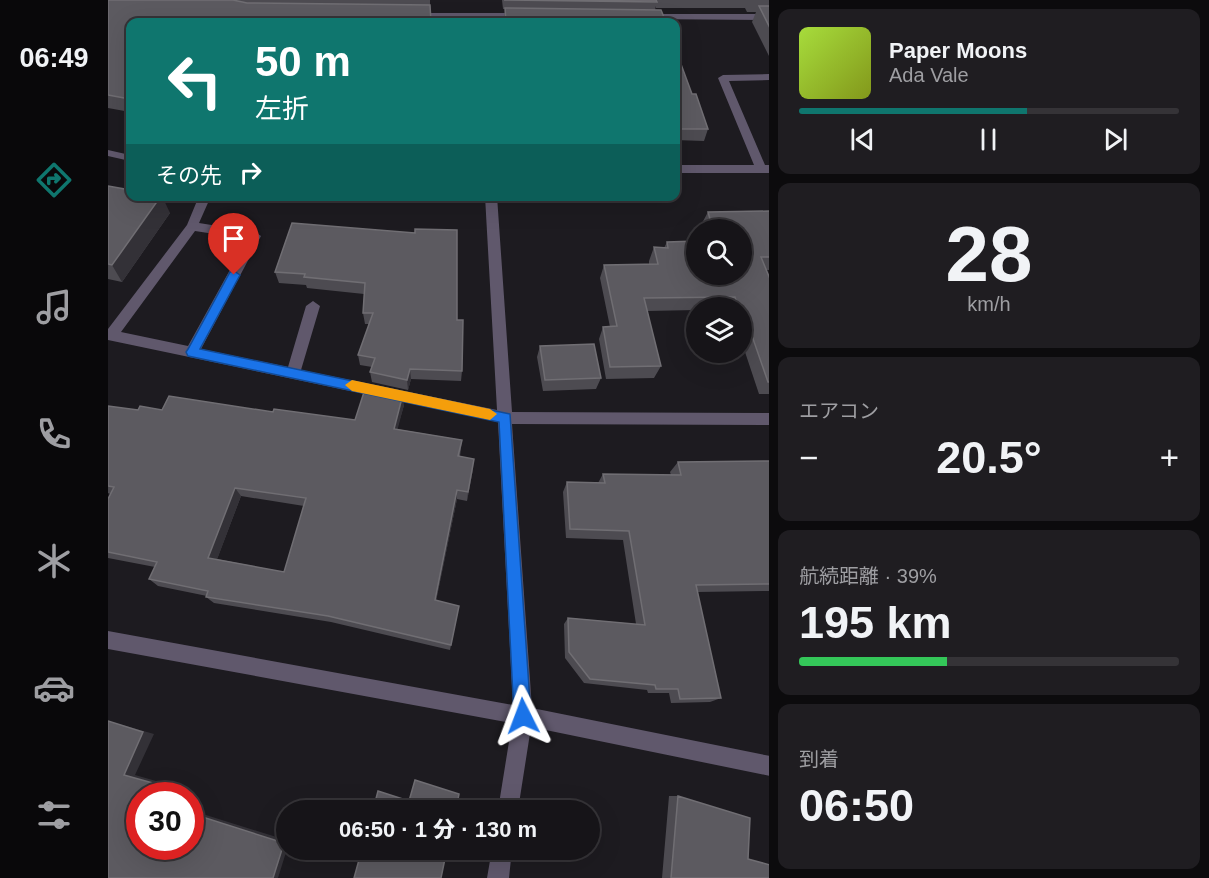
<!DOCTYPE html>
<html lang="ja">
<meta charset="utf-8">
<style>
body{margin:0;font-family:Helvetica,"Noto Sans JP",sans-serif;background:#1f1d21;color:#f1f3f6;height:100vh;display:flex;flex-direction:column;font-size:22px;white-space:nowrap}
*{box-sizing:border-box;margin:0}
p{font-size:20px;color:#9e9ea2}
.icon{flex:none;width:33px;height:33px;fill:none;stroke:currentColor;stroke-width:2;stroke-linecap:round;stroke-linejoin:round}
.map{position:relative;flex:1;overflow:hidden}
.drawer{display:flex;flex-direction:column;gap:9px;padding:9px;background:#0c0b0d;width:440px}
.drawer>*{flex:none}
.top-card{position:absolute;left:18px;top:18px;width:554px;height:183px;border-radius:12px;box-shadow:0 6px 24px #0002,0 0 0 2px #353337;background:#0f766e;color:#fff;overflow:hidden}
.buttons{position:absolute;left:578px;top:219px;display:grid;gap:12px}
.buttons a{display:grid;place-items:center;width:66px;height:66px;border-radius:50%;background:#161418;box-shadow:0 6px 24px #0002,0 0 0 2px #353337;font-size:30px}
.speed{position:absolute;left:18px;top:782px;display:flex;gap:12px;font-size:30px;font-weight:700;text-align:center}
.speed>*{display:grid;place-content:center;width:78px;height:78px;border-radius:50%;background:#161418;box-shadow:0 6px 24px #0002,0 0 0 2px #353337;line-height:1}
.speed .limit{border:9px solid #d22;background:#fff;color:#111}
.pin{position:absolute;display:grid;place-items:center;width:51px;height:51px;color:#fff;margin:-62px -26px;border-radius:50% 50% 50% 0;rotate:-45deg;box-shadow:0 0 6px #0007}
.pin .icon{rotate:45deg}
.me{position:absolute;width:66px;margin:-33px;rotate:357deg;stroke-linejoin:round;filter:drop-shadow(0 0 4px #0008)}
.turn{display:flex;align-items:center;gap:21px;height:126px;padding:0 30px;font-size:27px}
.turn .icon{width:78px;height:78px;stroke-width:2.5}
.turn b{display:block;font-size:42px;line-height:51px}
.then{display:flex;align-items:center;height:57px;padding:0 30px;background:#0003;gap:12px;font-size:22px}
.big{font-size:45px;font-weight:800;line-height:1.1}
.drawer .widget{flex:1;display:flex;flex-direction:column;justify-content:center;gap:9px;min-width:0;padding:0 21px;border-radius:12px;background:#1f1d21}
.drawer .dial{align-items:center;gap:0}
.dial b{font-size:78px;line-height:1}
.song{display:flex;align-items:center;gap:18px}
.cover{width:72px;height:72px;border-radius:9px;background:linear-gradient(135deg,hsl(80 70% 55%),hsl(70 70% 35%))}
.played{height:6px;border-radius:3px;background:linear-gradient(90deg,#0f766e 60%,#353337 60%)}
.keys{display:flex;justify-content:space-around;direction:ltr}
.heat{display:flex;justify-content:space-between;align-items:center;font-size:33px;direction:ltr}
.charge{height:9px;border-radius:4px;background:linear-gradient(90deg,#34c759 39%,#353337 0)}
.trip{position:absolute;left:168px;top:800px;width:324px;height:60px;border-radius:30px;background:#161418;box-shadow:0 6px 24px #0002,0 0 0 2px #353337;font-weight:800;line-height:60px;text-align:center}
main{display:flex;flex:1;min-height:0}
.dock{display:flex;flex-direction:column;width:108px;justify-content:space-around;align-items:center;background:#09080a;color:#9e9ea2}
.dock .icon{width:42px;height:42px}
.dock .current{color:#0f766e}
.dock b{font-size:27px;color:#f1f3f6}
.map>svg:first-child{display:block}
</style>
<main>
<nav class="dock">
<b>06:49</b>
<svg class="icon current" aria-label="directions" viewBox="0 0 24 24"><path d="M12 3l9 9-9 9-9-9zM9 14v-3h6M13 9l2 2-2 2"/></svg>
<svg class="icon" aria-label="music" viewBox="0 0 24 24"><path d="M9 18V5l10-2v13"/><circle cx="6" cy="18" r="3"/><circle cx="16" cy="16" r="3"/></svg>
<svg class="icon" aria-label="phone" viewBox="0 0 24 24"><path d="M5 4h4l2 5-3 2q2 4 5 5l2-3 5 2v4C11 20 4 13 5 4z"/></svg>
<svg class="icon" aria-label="climate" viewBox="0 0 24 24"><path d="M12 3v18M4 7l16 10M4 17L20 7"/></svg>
<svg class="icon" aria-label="car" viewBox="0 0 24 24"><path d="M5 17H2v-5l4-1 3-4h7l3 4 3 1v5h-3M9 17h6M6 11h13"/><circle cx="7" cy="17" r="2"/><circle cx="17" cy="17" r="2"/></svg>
<svg class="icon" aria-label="filters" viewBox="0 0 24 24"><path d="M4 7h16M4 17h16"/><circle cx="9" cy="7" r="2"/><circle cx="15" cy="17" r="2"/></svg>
</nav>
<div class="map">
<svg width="662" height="878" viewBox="0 0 662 878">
<rect width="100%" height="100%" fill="#1d1b20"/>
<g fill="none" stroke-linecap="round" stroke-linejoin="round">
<!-- minor -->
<path fill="#60586c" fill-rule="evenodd" d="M302,13h114l5,3 -5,3 -111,-1 -5,-3z
M536,14h126v6l-129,-1 -2,-2z
M662,74v6l-41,1 36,84h5v8h-95v-8h79l-36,-87 5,-3z
M0,150l22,5v6l-22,-5z
M91,196h12l-12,27 56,9 6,4 -60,113 87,18 18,-61 7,-5 7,5 -19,64 196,40 -12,-214h12l15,216 258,1v12l-258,-1 20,284 238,48v20l-239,-49 -13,83h-20l14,-87 -404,-74v-18l405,74 -15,-283 -390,-82v-11l79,-104zM87,231l52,8 -59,107 -67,-14z
M384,849h20l-3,29h-22z"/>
</g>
<!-- wall -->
<path fill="#4d4b51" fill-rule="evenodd" d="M0,0h322v8l-300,14v90l-22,-4z
M394,0h268v58l-18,-36 4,-10h-9l-2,-4h-89v-2l-1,4 11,12h-162l1,-13h-2z
M567,48l17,46 16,35 -4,12 -29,-1z
M0,186l62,27 -48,69 -14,-3z
M662,211v59h-4l4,9v115h-11l-18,-54v-32h-45v2l-49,1 14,55 -7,12 -48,1 -7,-40 4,-12h7l-10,-49 4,-13 45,-1v-3l5,-14 10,1 3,-6 29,32 45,-44h-38l-2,-5 7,-13z
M184,223l165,97 5,51 -1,10 -50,-2 -3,11 -36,-8 -2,-10 2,-5 -12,-2 -2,-10 11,-31h-4l-2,-11 1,-19 -57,-6 -1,-3 -27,-2 -4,-11z
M432,346l61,32 -5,11 -53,2 -6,-34z
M296,405l-7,24 65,11 -2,16 13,13 -6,32 -10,-2 -21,102 22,11 -8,38 -119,-28 -117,-19 -8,-6 1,-1 -49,-10 -9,-7 6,-12 -47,-9v-59l2,-5 -2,-1v-87l30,4 135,2 82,8zM133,496l63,10 -20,66 -67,-13z
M662,461v130l-73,1 24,106 -11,4 -39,1 -2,-10h-21l-1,-3 -63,-7 -19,-25 -1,-34 4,-6 68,6 -13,-84 -57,-2 -3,-46 4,-10 31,1 5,-9 68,1 -1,-3 8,-10z
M561,796h9l92,82h-108z"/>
<!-- shaded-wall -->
<path fill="#333137" d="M53,196h1l8,17 -48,69 -10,-17z
M302,369l1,10 -3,11 -1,-10z
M295,394l1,11 -9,34 -1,-10z
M366,459l-1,10 -6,32 1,-9z
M127,488l6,8 -26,69 -7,-7z
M349,490v9l-22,107v-6z
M0,721l46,13 -19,41 35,10 -4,10h-10l-32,-20z
M82,810l96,30 1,9 -9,29h-5l-83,-65z"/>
<!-- building -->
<path fill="#5c5a60" stroke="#706e73" stroke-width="1.5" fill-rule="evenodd" d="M0,0h125l14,3 183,2 1,17h-301v77l-22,-4z
M396,0h152l1,2z
M651,6h11v22z
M397,8l156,2 5,12h-160z
M567,48l17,46h4l12,35h-33z
M0,186l22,4v6h31l-49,69 -4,-1z
M662,211v46h-9l9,22v103h-2l-27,-78h-4l-2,-7 -91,1 17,68 -51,1 -7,-40 14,-1 -13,-61 54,-1 -4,-17 14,1 -1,-6 29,-1v33h45v-44h-28l-5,-18z
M184,223l123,10v-4l42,1v90h6l-1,51 -52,-2 -3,11 -37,-8 5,-14 -17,-3 15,-42h-10l2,-30 -61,-6 1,-3 -30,-2z
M486,344l7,34 -56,2 -5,-34z
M258,386l37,8 -9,35 68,11 -4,16 16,3 -6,33 -11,-2 -22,110 24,6 -8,39 -123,-29 -122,-19 2,-6 -59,-12 8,-17 -49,-10v-53l6,-12 -6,-1v-80l30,4 2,-4 22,4 7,-14 104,16 1,-3 81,11zM127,488l71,10 -22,74 -76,-14z
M662,461v123l-74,1 25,113 -41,1 -2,-10h-22l-1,-4 -65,-6 -21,-27 -1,-34 77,7 -16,-94 -59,-2 -3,-47 38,1 -2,-9 78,1 -3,-13z
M0,721l35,11 -19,43 36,10 -4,10h-16v51h50v-33l94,30 -11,35h-165z
M307,780l44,14 -3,16h-83l5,-19 31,10z
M570,796l72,22 -2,41 22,6v13h-99z
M254,849h85l-6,29h-87z"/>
<!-- route -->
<path fill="#1a73e8" stroke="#114b97" stroke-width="1.5" d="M126,271l6,4 -40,74 310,65 21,302 -2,6 -6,3 -6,-3 -3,-6 -15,-294 -311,-66 -2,-4 2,-3 42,-77z"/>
<!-- slow -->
<path fill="#f59e0b" d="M244,380l138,29 7,5 -7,6 -138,-29 -7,-6z"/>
</svg>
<div class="buttons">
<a><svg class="icon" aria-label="search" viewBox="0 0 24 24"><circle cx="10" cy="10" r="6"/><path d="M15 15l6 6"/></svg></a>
<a><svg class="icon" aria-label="layers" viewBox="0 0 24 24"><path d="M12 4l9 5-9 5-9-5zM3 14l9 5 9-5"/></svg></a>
</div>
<div class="speed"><div class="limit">30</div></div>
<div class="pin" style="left:126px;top:275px;background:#d93025"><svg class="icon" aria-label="arrive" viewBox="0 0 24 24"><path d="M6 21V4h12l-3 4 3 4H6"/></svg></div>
<svg class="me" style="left:415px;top:716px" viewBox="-20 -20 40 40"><path d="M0-17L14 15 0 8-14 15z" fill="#1a73e8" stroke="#fff" stroke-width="4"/></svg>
<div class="trip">06:50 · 1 分 · 130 m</div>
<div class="top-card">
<div class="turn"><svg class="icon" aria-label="left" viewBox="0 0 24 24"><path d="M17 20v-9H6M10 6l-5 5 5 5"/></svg><div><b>50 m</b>左折</div></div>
<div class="then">その先<svg class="icon" aria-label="right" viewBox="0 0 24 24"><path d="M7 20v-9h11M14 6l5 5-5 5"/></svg></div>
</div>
</div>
<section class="drawer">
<div class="widget">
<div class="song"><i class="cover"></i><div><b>Paper Moons</b><p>Ada Vale</p></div></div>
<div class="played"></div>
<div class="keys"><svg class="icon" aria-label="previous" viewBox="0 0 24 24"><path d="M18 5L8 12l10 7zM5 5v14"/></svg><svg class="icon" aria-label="pause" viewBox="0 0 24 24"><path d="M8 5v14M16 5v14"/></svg><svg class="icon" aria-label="next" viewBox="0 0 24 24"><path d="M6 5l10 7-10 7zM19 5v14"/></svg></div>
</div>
<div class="widget dial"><b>28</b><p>km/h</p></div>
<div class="widget"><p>エアコン</p>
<div class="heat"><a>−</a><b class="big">20.5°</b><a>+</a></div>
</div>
<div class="widget"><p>航続距離 · 39%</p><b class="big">195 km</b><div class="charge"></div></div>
<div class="widget"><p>到着</p><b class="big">06:50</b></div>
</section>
</main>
